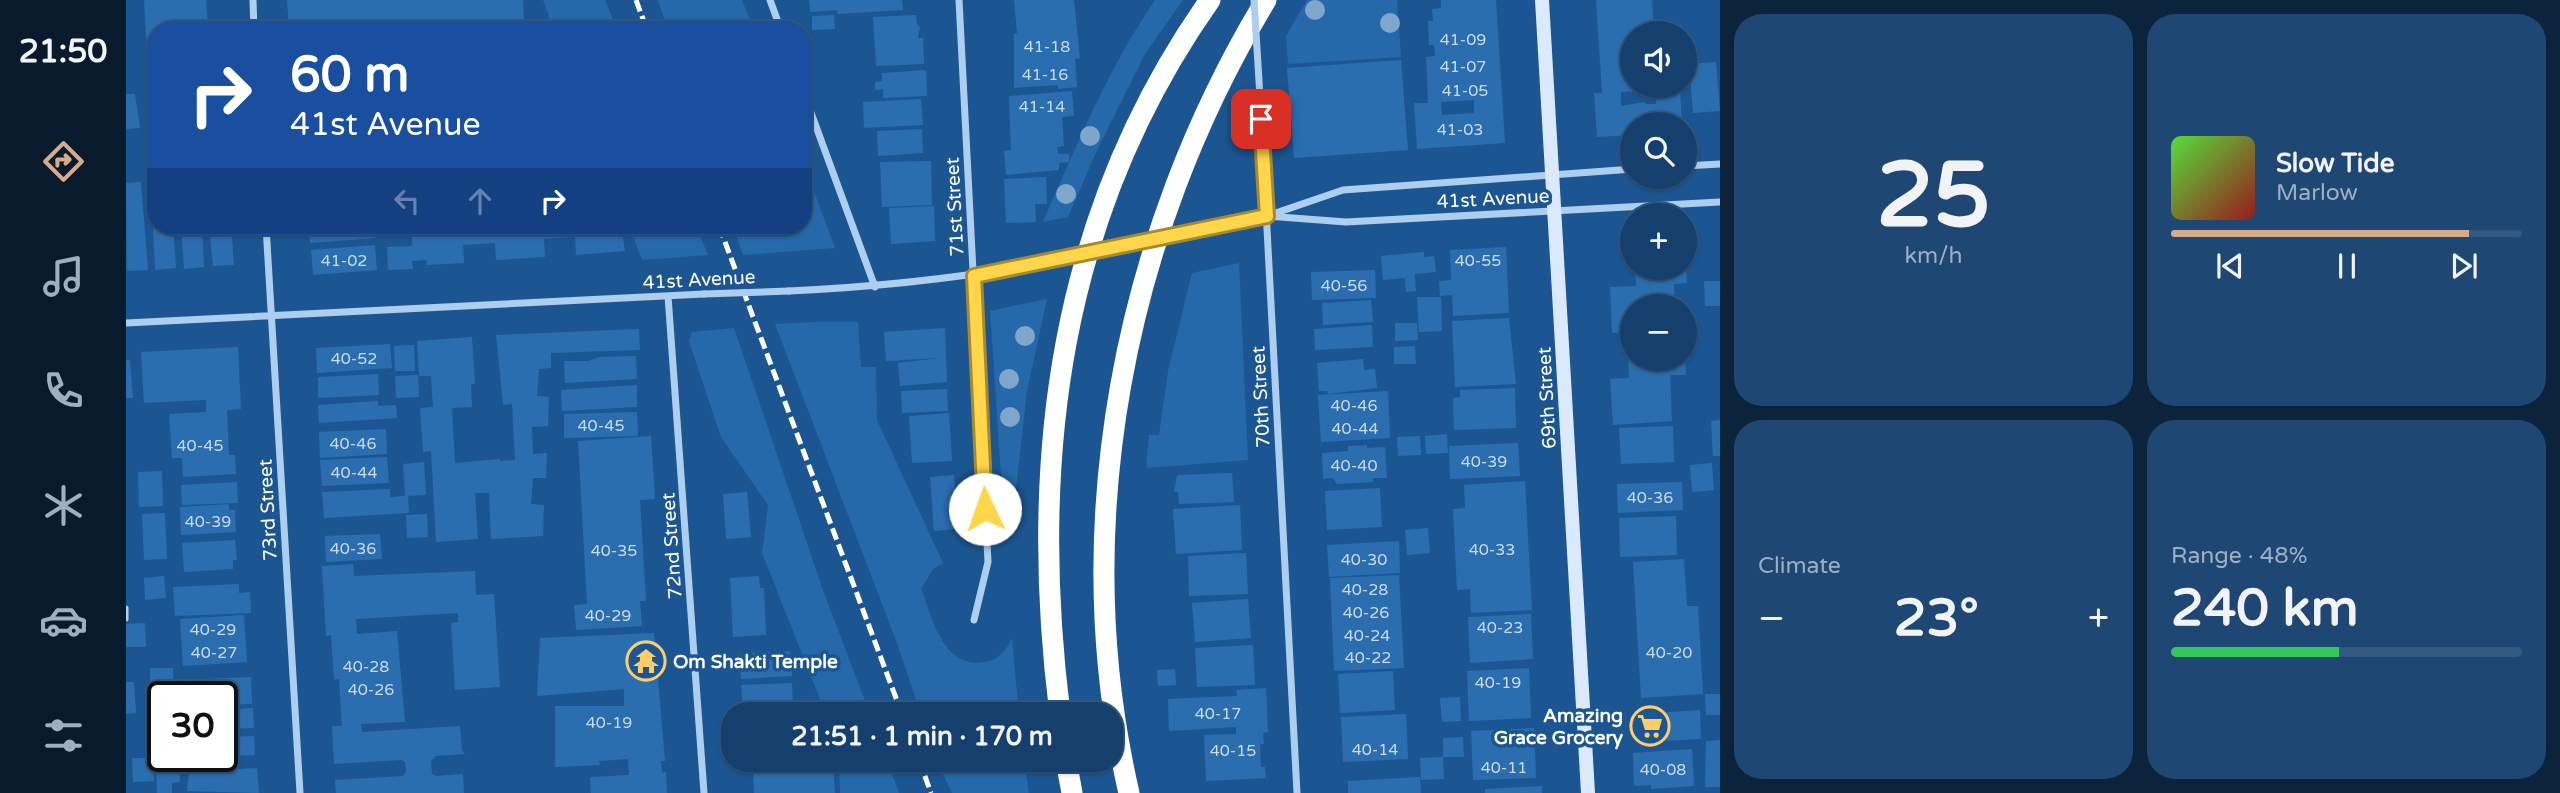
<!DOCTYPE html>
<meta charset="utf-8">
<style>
body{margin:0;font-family:"Varela Round",sans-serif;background:#1e4773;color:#f1f3f6;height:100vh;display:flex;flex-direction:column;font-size:26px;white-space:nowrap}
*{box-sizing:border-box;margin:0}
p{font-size:23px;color:#9dafc2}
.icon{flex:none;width:38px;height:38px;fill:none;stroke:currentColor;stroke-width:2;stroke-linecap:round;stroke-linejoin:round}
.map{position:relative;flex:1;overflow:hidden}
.sheet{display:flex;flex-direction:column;gap:14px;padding:14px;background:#0c233c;width:840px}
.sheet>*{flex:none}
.hud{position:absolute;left:21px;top:21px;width:665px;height:214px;border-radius:28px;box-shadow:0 2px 5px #0004,0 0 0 2px #345981;background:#1a4fa0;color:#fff;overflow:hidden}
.buttons{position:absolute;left:1494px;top:21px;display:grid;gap:14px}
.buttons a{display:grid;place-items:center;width:77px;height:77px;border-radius:50%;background:#15406e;box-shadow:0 2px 5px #0004,0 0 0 2px #345981;font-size:35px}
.speed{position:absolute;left:21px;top:681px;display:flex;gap:14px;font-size:35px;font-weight:700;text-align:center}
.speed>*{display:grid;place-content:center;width:91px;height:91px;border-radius:50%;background:#15406e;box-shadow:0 2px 5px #0004,0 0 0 2px #345981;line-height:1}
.speed .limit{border:4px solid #111;border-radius:10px;background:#fff;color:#111}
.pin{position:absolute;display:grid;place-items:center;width:60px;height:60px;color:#fff;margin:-30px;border-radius:14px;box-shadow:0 4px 10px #0006}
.me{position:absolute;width:77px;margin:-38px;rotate:357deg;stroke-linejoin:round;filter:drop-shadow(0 0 5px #0008)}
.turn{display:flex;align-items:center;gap:24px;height:147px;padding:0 28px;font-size:32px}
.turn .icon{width:91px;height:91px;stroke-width:2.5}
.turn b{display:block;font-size:49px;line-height:60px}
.lanes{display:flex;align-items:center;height:66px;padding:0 28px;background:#0003;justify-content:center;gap:35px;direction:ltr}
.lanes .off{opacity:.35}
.big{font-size:52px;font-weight:700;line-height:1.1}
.sheet .tile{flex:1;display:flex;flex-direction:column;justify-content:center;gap:10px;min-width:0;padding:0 24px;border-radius:28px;background:#1e4773}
.sheet .dial{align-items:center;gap:0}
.dial b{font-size:91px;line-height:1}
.song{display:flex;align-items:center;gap:21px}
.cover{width:84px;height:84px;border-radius:10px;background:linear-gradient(135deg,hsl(110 70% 55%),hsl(0 70% 35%))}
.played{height:7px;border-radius:4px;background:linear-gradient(90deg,#d6ab8b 85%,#345981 85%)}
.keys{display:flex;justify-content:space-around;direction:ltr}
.heat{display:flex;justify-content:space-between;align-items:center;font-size:38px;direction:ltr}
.charge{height:10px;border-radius:5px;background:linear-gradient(90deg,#34c759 48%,#345981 0)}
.sheet .tiles{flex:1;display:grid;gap:14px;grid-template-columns:repeat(2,1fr)}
.trip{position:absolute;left:595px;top:702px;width:402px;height:70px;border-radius:28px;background:#15406e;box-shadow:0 2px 5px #0004,0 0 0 2px #345981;font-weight:700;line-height:70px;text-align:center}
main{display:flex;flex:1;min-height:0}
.dock{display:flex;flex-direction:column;width:126px;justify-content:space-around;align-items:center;background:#081a2c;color:#9dafc2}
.dock .icon{width:49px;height:49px}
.dock .current{color:#d6ab8b}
.dock b{font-size:32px;color:#f1f3f6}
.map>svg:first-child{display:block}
</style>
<main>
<nav class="dock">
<b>21:50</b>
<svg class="icon current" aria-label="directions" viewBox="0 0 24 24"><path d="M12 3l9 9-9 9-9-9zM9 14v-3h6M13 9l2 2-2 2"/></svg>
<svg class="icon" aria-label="music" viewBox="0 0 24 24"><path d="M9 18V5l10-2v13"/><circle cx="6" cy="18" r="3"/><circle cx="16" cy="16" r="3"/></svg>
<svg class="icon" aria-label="phone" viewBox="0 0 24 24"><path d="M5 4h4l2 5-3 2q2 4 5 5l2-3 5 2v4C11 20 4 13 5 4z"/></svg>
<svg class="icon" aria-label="climate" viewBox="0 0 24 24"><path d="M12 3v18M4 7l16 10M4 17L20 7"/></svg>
<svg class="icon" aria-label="car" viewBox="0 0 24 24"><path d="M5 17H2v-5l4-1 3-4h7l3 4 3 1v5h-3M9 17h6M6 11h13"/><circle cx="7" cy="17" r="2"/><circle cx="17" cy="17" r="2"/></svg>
<svg class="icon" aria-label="filters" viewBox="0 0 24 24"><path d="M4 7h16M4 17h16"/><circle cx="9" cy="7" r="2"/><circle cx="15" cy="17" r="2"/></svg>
</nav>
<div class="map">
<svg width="1594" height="793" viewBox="0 0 1594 793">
<rect width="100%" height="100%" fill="#1c5692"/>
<!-- green -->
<path fill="#2569ab" d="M417,0h62l12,30h-63z
M532,0h84l12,30h-86z
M1029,0h28l-38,54 -47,94 -30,69 -25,5c33,-76 65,-153 112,-222z
M1181,0h90l4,57 -113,7 -2,-28z
M677,162l32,86 -92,7 -10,-29h70z
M503,226h67l12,29 -66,5z
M1113,263l9,197 -102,8 3,-33h10l9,-64 24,-98z
M921,299l-20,92 -16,143 -6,2 -15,-225z
M691,322h41l3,45h15l1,53 66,143 -10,6 -12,20c12,30 22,80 63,73 16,-2 21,-11 28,-24l7,76h-98l-24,-71 -122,-319z
M608,328l90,265 46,121h-44l-64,-161 6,-48 -47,-68 -32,-96 3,-9z
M713,760h48l12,33h-59z
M810,760h88l5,33h-77z"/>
<!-- building -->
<path fill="#2b6eb0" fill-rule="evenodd" d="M18,0h62l2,30h-52v42l-8,1z
M161,0h236l1,24 -98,6h-137z
M683,0h93l1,10 -65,4 -1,-4 -27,2z
M888,0h60l6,58 -5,1 2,28 -19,2v-4l-44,3v-54l3,-1z
M1315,0h55l9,143 -88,6 -3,-46h14l-2,-46 9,-1 -1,-11h-5l-1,-24h5l-1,-12 9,-1zM1348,100v13l-32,2 -1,-13z
M1470,0h56l2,33h-21v10l-13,2h13v41l47,3 2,35h-49v11l-36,2 -3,-44h8zM1530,90v14h-10l-1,-2 -24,4v-14z
M708,15l1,14 -23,1v-14z
M790,15l1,9 3,3 -2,11h5l1,26 -48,2 -3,-49z
M1275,60l7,90 -114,8 -7,-90z
M1590,62l4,49 -27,2 -4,-49z
M800,70l1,26 -44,2v-9l-8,1v-8l7,-1v-8z
M24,79h6v21l-5,1z
M946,91l2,25 -12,1 2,29 -7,1 1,7h11v8l-10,1v7l-53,5 -2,-24 7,-1 -2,-54z
M0,94h9l5,34 -14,1z
M795,99l2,26 -59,3 -1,-26z
M25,106h5v66h-3z
M796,129l1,24 -45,3 -1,-25z
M805,161l1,44 -50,2 -2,-45z
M920,177l1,27h-12l1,18 -30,1 -2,-44z
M15,182l7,88 -21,1 -1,-88z
M26,206h4v20h17l3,42 -21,2z
M808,206l1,35 -44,3 -2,-36z
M55,226h21l2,41 -20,2z
M83,226h22l3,39 -21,1z
M183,226h66l1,12 -66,5z
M285,226h210l4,25 -49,4 -1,-18 -31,2 1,18 -49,3 -1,-17 -32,2 1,18 -37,2 -1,-5 -14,1 1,8 -25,1 -1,-23 25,-1z
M249,245l2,25 -64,5 -2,-25z
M1380,247l3,66 -56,3 -1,-21 -12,1 -1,-15 12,-1 -1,-30z
M1298,252v5l10,-1 2,16 -21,2 1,17 -10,1 -1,-14 -22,2 -2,-24z
M1509,268h51l1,15 -13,1 1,22h-42v53h52l1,16h-16l2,46 -59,4 -3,-46 19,-1 -2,-46 -15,1 -2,-46 26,-1z
M1249,270l1,28 -64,2 -1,-28z
M1578,281h16v25h-15z
M1291,297h24l1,34 -23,1z
M1245,300l2,22 -50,3 -1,-22z
M1383,318l7,66 -61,3 -3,-66z
M1269,323h22l1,17 -23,1z
M1246,325l1,22 -58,3 -1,-21z
M819,328l2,54 -47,4 -2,-23 42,-5 -54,3 -2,-29z
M513,329l1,21 -89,3v15l-12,1 -2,27 12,1 -1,29 -16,1 1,27 14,-1 -1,25h-13l-2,26 13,1 -1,31 -52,3 -2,-46h-14l3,46 -42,3 -5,-91 -8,1 -3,-44 13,-1 -2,-31h-12l-2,-35 55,-4 3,47h-4l1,23 -20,1 3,55 45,-4v2l15,-1 -3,-56 -9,1 -7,-70z
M264,344l2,24 -75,5 -1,-25z
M288,345l1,26h-20l-1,-25z
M1289,346l1,18h-22v-17z
M112,347l3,62 -14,1 2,45h6l1,19 -53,3 -1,-19h-10l-3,-44 37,-2v-12l-62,3 -3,-51z
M510,356l1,23 -72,4 -1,-22h24l12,-4z
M1237,359l1,11 11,-1 2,19 -49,6 -1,-3h-8l-2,-28z
M0,360h4l3,38h-7z
M252,374l1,21 -61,3v-21z
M292,375l1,22 -23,1 -1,-22z
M511,385v22l-75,4 -1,-21z
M1389,388l1,40 -62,2 -1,-32 7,-1v-7z
M821,389l1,22 -46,2 -1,-22z
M1262,391l2,47 -69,4 -3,-47z
M252,401v5l18,-1 1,13 -78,5 -1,-18z
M511,412l1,24 -74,2v-24z
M823,413l3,48 -40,2 -3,-47z
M1594,420v36h-7l-2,-35z
M1547,426l1,36 -53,2 -2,-36z
M260,429l1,25 -67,4 -1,-26z
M1321,434l1,19 -22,1 -1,-18z
M525,436l4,63 -15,1 6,101h-6l2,25 -66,4 -2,-25 13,-1 -9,-163z
M1294,436l1,19 -23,1 -1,-19z
M1392,443l2,33 -70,3 -1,-33z
M1241,445v3l18,-1 2,31h-14v4l-36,2 -4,-6 -10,1 -1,-26 26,-2v-5z
M261,457l2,26 -67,3 -2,-26z
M298,462l2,33 -18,1 1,17 -85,5 -2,-26 68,-3v8l15,-1 -2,-32z
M1586,463l2,27 -22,2 -2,-27z
M36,471l1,35 -24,1 -1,-35z
M1106,473l2,29 -55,2 -1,-12h-4l3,-17z
M828,475l4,54 -24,2 -4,-54z
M1399,481l7,129 -61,3 -1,-24 -13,1 -4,-81 12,-1 -1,-23z
M111,482l1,21 -56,2 -1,-20z
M1556,482l1,28 -65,3 -1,-29z
M1254,488l2,39 -55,3 -2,-39z
M621,492l4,45 -25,2 -3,-45z
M103,504v6h6l1,22 -55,3 -1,-28z
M1114,505l2,45 -66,4 -3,-45z
M39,513l2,46 -23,1 -2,-46z
M301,514l1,23 -21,1 -1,-23z
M1550,516l1,39 -57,2 -1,-39z
M1302,528l2,25 -23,2 -2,-25z
M254,534l2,25 -56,3 -1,-26z
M109,540l2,20h-4v9l-49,3 -2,-29z
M1273,541l1,32 -71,4 -2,-32z
M1120,553l2,41 -59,2 -1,-40z
M1558,559l3,47h11l5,88 -62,4 -8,-136z
M227,564l1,12 121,-5 1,24 18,-1 6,93 -45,3 -4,-67 7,-1v-9l-102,6 1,15 40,-3 8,91 -44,2 1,8 98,-6 2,24 3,4 -29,2 -5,5 1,13 4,2 27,-2 1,19h-128l-1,-13 68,-4 3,-4 -1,-10 -3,-2 -68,4 -2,-38h10l-3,-47 -5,1 -3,-45 -5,1 -4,-70z
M1273,575l5,93 -70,3 -4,-93z
M38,576l2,22 -21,2 -1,-22z
M633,576l1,12h4l2,47 -33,2 -3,-59z
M113,584v9l11,-1 1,21 -76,3 -2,-29z
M1122,599l3,39 -56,4 -3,-39z
M1405,614l2,45 -63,4 -2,-46z
M118,615l3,47 -64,4 -3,-47z
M19,623l1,24h-20v-23z
M528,633l11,128h-4l1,12 4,-1 1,21h-76l-1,-16 39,-2 -1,-16 -29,2 1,4 -45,2v-61h69v-17l-87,7 3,-58z
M1127,645l2,40 -58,2 -2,-39z
M664,651l2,25 -51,3 -2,-25z
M24,668h23l1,25h-24z
M1403,668l2,50 -62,3 -2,-50z
M1049,669l1,16 -18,1 -1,-16z
M1267,671l2,39 -55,3 -2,-39z
M125,677l1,27 -30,1v-9h-37l-1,-16z
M0,682h8l2,31 -10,1z
M666,683l1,25 -50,3 -2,-26z
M1140,688l2,44 -5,1 1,11h-4l1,23h4l1,11 -60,3 -2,-46 32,-1v-7l-67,4 -1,-32 69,-3 -1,-6z
M1579,694h15v21h-14z
M1334,697l1,24 -19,1 -2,-24z
M127,708l1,20 -32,1v-19z
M675,709h17l1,5h-18z
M1574,710l1,29 -59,3v-7l-9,1 -1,-16h9v-6z
M1280,714l2,45 -65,3 -2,-45z
M1408,728l2,50 -63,2 -2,-49z
M128,736l1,19 -33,1v-19z
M1337,737l1,20h-21v-19z
M1594,740v47h-15l1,-46z
M1566,749l2,37 -43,3v-4l-17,1 -1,-33z
M1317,757l1,22 -23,1 -1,-22z
M6,758h20l2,23 -21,1z
M30,758h23l1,24 -8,1v10h-15z
M654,760h53l2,33h-81l-1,-29 27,-1z
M131,768l2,25 -72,-2 2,-19z
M1294,777l1,16h-73v-12z
M1416,786v7h-57v-4z"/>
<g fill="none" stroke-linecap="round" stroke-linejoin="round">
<!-- lane -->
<path stroke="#adceef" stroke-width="5" d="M0,608v11"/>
<!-- street -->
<path stroke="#adceef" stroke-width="7" d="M127,0l1,30
M644,0l11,30
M833,0l29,562 -14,58
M677,91l72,196
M1134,97l37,696
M1559,166l35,-2
M1141,216l79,6 374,-20
M140,226l34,567
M1080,227l61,-11 76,-26 290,-21
M663,291c86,-4 170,-12 255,-29
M542,296l36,497
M0,323l578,-29"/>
<!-- secondary -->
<path stroke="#daeafa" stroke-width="14" d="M1416,0l46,793"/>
<!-- highway -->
<path stroke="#fff" stroke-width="21" d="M934,714c-32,-255 -1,-500 150,-714
M940,760l6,33
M1003,793c-62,-268 -5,-559 137,-793"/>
<!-- rail -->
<path stroke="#fff" stroke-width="5" stroke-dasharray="12 5" stroke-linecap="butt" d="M510,0l11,30
M593,226l183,488
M793,760l12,33"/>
<!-- street-bridge -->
<path stroke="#adceef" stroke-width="7" d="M1128,0l6,97
M918,262l162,-35
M578,294l85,-3"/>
</g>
<!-- trees -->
<g fill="#81a6cb">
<circle cx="1189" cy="10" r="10"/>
<circle cx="1264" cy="23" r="10"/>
<circle cx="964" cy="136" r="10"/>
<circle cx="940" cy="194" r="10"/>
<circle cx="899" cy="336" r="10"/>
<circle cx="883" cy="379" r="10"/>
<circle cx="884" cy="417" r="10"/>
</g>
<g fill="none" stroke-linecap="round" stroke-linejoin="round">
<!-- route casing -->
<g stroke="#a68a30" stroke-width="18">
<path id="route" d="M859,509l-11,-233 293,-60 -6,-97"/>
</g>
<!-- route -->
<use href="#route" stroke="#ffd54a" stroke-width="12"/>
</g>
<!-- icons -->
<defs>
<g id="temple-ring" transform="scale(2.0125)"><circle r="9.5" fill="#1c5692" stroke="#ffcc6a" stroke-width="1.5"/><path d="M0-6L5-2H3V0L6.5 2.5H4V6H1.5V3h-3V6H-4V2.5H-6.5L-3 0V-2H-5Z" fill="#ffcc6a"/></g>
<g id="supermarket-ring" transform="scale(2.0125)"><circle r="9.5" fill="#1c5692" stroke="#ffcc6a" stroke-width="1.5"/><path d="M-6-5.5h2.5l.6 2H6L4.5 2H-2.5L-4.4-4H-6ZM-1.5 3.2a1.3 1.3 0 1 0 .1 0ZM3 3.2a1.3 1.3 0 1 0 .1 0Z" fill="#ffcc6a"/></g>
</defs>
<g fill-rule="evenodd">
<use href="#temple-ring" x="520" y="661"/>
<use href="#supermarket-ring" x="1524" y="726"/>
</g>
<g text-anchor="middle" stroke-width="7" stroke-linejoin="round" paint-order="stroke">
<!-- number labels -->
<g font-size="16" fill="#cadbeb">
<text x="1337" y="45">41-09</text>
<text x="921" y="52">41-18</text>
<text x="1337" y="72">41-07</text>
<text x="919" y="80">41-16</text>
<text x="1339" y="96">41-05</text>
<text x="916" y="112">41-14</text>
<text x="1334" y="135">41-03</text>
<text x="218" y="266">41-02</text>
<text x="1352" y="266">40-55</text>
<text x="1218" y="291">40-56</text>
<text x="228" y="364">40-52</text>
<text x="1228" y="411">40-46</text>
<text x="475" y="431">40-45</text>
<text x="1229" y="434">40-44</text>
<text x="227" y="449">40-46</text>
<text x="74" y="451">40-45</text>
<text x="1358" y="467">40-39</text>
<text x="1228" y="471">40-40</text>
<text x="228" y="478">40-44</text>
<text x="1524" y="503">40-36</text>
<text x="82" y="527">40-39</text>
<text x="227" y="554">40-36</text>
<text x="1366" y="555">40-33</text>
<text x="488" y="556">40-35</text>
<text x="1238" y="565">40-30</text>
<text x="1239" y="595">40-28</text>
<text x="1240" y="618">40-26</text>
<text x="482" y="621">40-29</text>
<text x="1374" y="633">40-23</text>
<text x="87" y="635">40-29</text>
<text x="1241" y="641">40-24</text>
<text x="88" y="658">40-27</text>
<text x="1543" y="658">40-20</text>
<text x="1242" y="663">40-22</text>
<text x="240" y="672">40-28</text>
<text x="1372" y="688">40-19</text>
<text x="245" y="695">40-26</text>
<text x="1092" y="719">40-17</text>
<text x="483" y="728">40-19</text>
<text x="1249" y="755">40-14</text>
<text x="1107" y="756">40-15</text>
<text x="1378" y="773">40-11</text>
<text x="1537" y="775">40-08</text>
</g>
<!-- street labels -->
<g font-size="19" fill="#fff" stroke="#1c5692">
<text transform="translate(1367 198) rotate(-3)" y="7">41st Avenue</text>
<text transform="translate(828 207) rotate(-93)" y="7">71st Street</text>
<text transform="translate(573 279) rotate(-3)" y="7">41st Avenue</text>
<text transform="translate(1134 397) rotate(-93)" y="7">70th Street</text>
<text transform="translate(1420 398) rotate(-93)" y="7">69th Street</text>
<text transform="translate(141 510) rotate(-93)" y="7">73rd Street</text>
<text transform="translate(545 546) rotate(-94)" y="7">72nd Street</text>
</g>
<!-- poi labels -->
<g font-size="19" font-weight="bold" fill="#fff" stroke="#1c5692" text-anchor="start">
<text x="547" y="668">Om Shakti Temple</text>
<text x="1497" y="722" text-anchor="end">Amazing<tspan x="1497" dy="22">Grace Grocery</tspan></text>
</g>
</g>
</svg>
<div class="buttons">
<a><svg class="icon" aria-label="sound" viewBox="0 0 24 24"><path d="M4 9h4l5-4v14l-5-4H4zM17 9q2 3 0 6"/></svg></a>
<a><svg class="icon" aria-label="search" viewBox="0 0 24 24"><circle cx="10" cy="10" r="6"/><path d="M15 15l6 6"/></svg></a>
<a>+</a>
<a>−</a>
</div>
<div class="speed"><div class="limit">30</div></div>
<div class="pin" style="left:1135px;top:119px;background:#d93025"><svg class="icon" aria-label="arrive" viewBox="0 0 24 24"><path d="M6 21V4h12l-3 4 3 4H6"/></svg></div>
<svg class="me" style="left:859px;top:509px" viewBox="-20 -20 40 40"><circle r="19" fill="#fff"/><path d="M0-13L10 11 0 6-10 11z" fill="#ffd54a"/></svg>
<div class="trip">21:51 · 1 min · 170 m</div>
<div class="hud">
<div class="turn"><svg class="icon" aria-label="right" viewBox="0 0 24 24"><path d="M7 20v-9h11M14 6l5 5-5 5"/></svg><div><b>60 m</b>41st Avenue</div></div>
<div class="lanes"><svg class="icon off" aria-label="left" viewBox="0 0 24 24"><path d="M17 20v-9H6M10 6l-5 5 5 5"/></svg><svg class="icon off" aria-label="ahead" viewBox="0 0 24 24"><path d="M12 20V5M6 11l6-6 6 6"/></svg><svg class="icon" aria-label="right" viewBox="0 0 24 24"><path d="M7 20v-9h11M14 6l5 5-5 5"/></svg></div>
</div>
</div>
<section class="sheet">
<div class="tiles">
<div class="tile dial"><b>25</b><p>km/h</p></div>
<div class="tile">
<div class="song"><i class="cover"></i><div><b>Slow Tide</b><p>Marlow</p></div></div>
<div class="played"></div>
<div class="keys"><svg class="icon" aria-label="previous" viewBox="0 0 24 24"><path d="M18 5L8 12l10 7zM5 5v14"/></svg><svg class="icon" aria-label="pause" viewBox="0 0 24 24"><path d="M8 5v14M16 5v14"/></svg><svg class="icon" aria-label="next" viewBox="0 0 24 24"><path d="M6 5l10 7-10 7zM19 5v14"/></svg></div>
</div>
<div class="tile"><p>Climate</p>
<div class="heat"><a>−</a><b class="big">23°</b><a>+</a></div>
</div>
<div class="tile"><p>Range · 48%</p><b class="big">240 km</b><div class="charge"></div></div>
</div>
</section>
</main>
